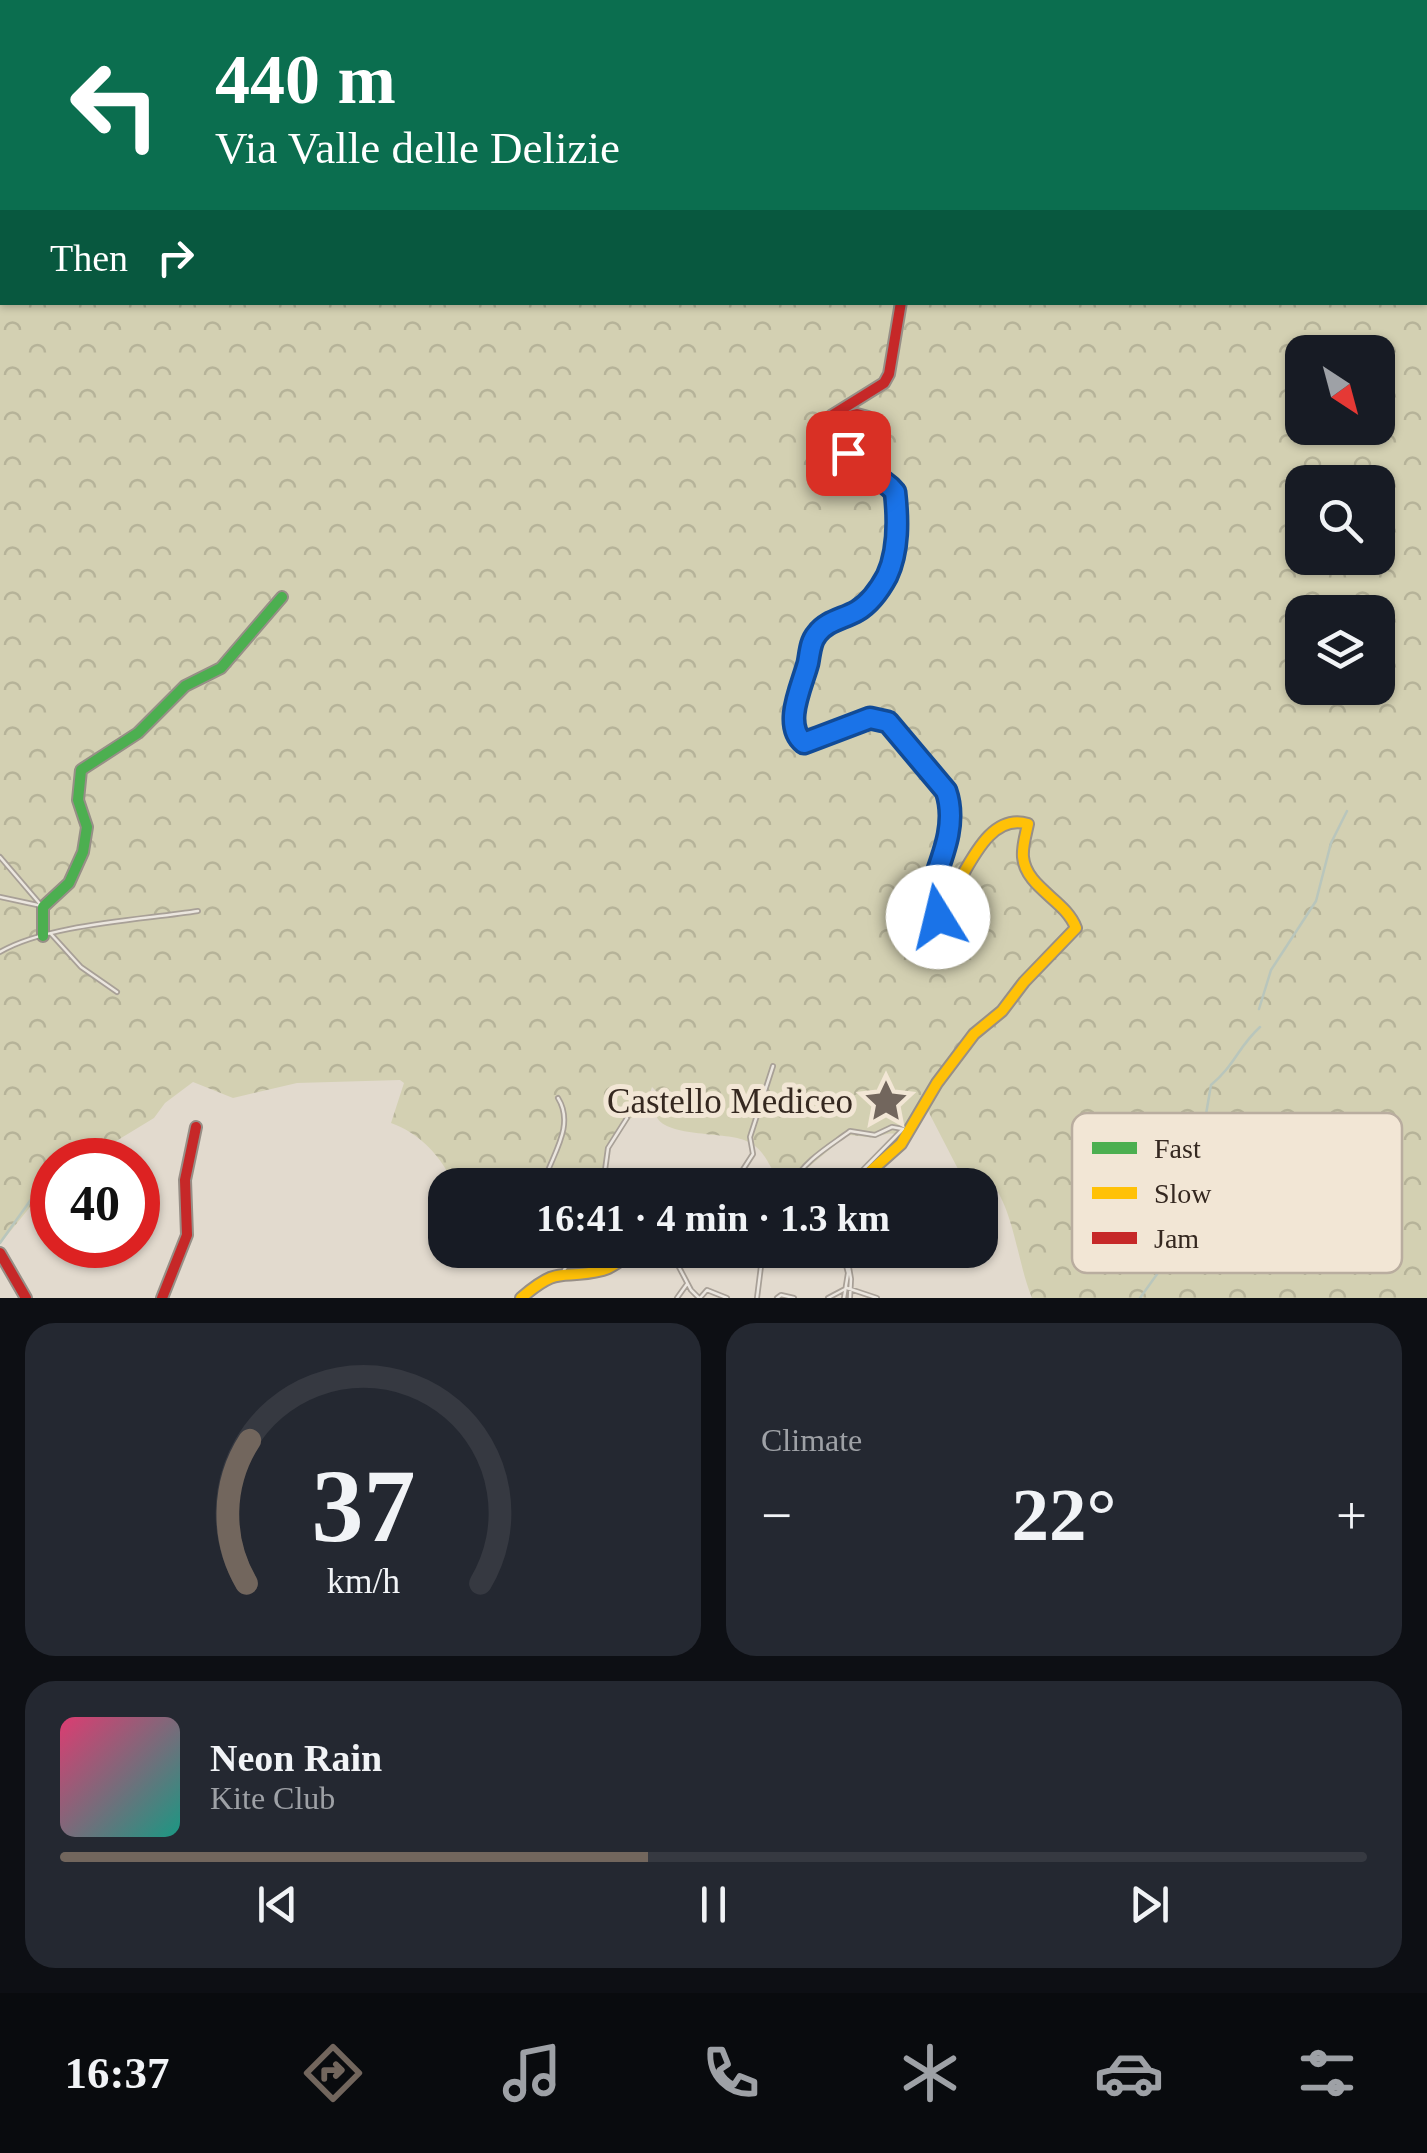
<!DOCTYPE html>
<meta charset="utf-8">
<style>
body{margin:0;font-family:Georgia,serif;background:#242831;color:#f1f3f6;height:100vh;display:flex;flex-direction:column;font-size:38px;white-space:nowrap}
*{box-sizing:border-box;margin:0}
p{font-size:32px;color:#9ea1a6}
.icon{flex:none;width:55px;height:55px;fill:none;stroke:currentColor;stroke-width:2;stroke-linecap:round;stroke-linejoin:round}
.map{position:relative;height:1298px;overflow:hidden}
.drawer{display:flex;flex-direction:column;gap:25px;padding:25px;background:#0d0f14;flex:1}
.drawer>*{flex:none}
.top-card{position:absolute;left:0px;top:0px;width:1428px;height:305px;box-shadow:0 2px 8px #0004;background:#0b6e4f;color:#fff;overflow:hidden}
.needle{width:65px;rotate:144deg}
.tools{position:absolute;left:1285px;top:335px;display:grid;gap:20px}
.tools a{display:grid;place-items:center;width:110px;height:110px;border-radius:20px;background:#171b24;box-shadow:0 2px 8px #0004;font-size:50px}
.speed{position:absolute;left:30px;top:1138px;display:flex;gap:20px;font-size:50px;font-weight:700;text-align:center}
.speed>*{display:grid;place-content:center;width:130px;height:130px;border-radius:50%;background:#171b24;box-shadow:0 2px 8px #0004;line-height:1}
.speed .limit{border:15px solid #d22;background:#fff;color:#111}
.pin{position:absolute;display:grid;place-items:center;width:85px;height:85px;color:#fff;margin:-42px;border-radius:20px;box-shadow:0 5px 15px #0006}
.me{position:absolute;width:110px;margin:-55px;rotate:351deg;stroke-linejoin:round;filter:drop-shadow(0 0 8px #0008)}
.turn{display:flex;align-items:center;gap:35px;height:210px;padding:0 50px;font-size:45px}
.turn .icon{width:130px;height:130px;stroke-width:2.5}
.turn b{display:block;font-size:70px;line-height:85px}
.then{display:flex;align-items:center;height:95px;padding:0 50px;background:#0003;gap:20px;font-size:38px}
.big{font-size:75px;font-weight:700;line-height:1.1}
.drawer .widget{flex:1;display:flex;flex-direction:column;justify-content:center;gap:15px;min-width:0;padding:0 35px;border-radius:30px;background:#242831}
.drawer .dial{align-items:center;gap:0}
.dial svg{height:260px;overflow:visible;fill:none;stroke:#363941;stroke-width:7;stroke-linecap:round;text-anchor:middle}
.dial text{fill:#f1f3f6;stroke:none}
.song{display:flex;align-items:center;gap:30px}
.cover{width:120px;height:120px;border-radius:15px;background:linear-gradient(135deg,hsl(340 70% 55%),hsl(170 70% 35%))}
.played{height:10px;border-radius:5px;background:linear-gradient(90deg,#72665d 45%,#363941 45%)}
.keys{display:flex;justify-content:space-around;direction:ltr}
.heat{display:flex;justify-content:space-between;align-items:center;font-size:55px;direction:ltr}
.drawer .tiles{flex:1;display:grid;gap:25px;grid-template-columns:1fr 1fr}
.widget:last-child{grid-column:span 2}
.trip{position:absolute;left:428px;top:1168px;width:570px;height:100px;border-radius:30px;background:#171b24;box-shadow:0 2px 8px #0004;font-weight:700;line-height:100px;text-align:center}
.menu{display:flex;height:160px;justify-content:space-around;align-items:center;background:#090b0e;color:#9ea1a6}
.menu .icon{width:70px;height:70px}
.menu .active{color:#72665d}
.menu b{font-size:45px;color:#f1f3f6}
.map>svg:first-child{display:block}
</style>
<div class="map">
<svg width="1427" height="1298" viewBox="0 0 1427 1298">
<defs>
<pattern id="park-crowns" width="20" height="18" patternUnits="userSpaceOnUse" patternTransform="scale(2.5)"><rect width="20" height="18" fill="#d3d0b2"/><path d="M2 6a3 3 0 1 1 6 0M12 15a3 3 0 1 1 6 0" fill="none" stroke="#b6b399"/></pattern>
</defs>
<rect width="100%" height="100%" fill="#e2dace"/>
<!-- park -->
<path fill="url(#park-crowns)" fill-rule="evenodd" d="M0,0h1427v1298h-395c-16,-39 -17,-89 -45,-122l-29,-7 -32,-62 -21,33c-15,-11 -16,-5 -31,-3 -8,1 -19,-2 -27,-2l-48,40 -4,10h-11c-16,-15 -16,-36 -40,-45 -20,-8 -82,-3 -88,-25 -2,-7 0,-17 0,-24l-4,-4c-7,25 -36,39 -46,66 -4,11 -1,21 -2,32h-151c-9,-27 -35,-53 -62,-62l13,-40 -4,-3 -103,3 -64,15 -40,-16 -28,21 -11,15 -69,42h-33v20l-52,64zM2,2h1423v300h-1423zM1302,352h76v76h-76zM1302,482h76v76h-76zM1302,612h76v76h-76z"/>
<g fill="none" stroke-linecap="round" stroke-linejoin="round">
<!-- stream -->
<path stroke="#b9c6bc" stroke-width="2.5" d="M1259,1009l12,-39 45,-69 15,-58 16,-32
M82,1160l9,-5
M0,1243l42,-59 10,-6
M1140,1298l35,-49 12,-34 2,-31 17,-24 -1,-40 6,-35c24,-20 27,-38 49,-58"/>
<!-- street casing -->
<g stroke="#a8a097" stroke-width="6">
<path id="street" d="M0,857l41,48
M0,897l42,9
M51,934l30,33 36,25
M0,952c48,-28 141,-32 198,-41
M543,1185c7,-28 33,-58 15,-87
M603,1185l5,-37 19,-30
M733,1185l20,-31 -3,-17 23,-71
M792,1185c11,-24 38,-39 58,-54l25,4 17,-8 11,2
M848,1185l54,-55
M616,1250l8,4
M670,1250l21,40 8,8
M842,1250l6,23 -4,25
M846,1250l5,29 -1,19
M772,1251l18,8 7,-3 1,-6
M564,1270l13,-20
M677,1298l10,-14
M700,1298l7,-8 20,8
M757,1298l4,-32 9,-16
M777,1298l4,-3 13,3
M828,1298l19,-10 30,10"/>
</g>
<!-- fast casing -->
<g stroke="#978f87" stroke-width="14">
<path id="fast" d="M836,620c-28,15 -54,98 -32,123h6l59,-25 19,4 58,69 3,35 -20,62 -4,30 8,2 25,-37
M43,936v-29l26,-24 14,-31 4,-25 -9,-27 3,-30 57,-37 47,-47 36,-18 61,-71"/>
</g>
<!-- slow casing -->
<g stroke="#978f87" stroke-width="14">
<path id="slow" d="M855,1185l46,-41 36,-61 37,-49 28,-23 22,-29 52,-54c-10,-28 -50,-40 -53,-71 -1,-11 3,-23 5,-33 -35,-11 -55,33 -70,59
M521,1298c41,-35 39,-17 82,-28 12,-3 22,-15 35,-20"/>
</g>
<!-- jam casing -->
<g stroke="#978f87" stroke-width="14">
<path id="jam" d="M836,620c9,-5 21,-9 29,-15 33,-27 30,-75 30,-113l-47,-34 20,-41 -11,-3 -23,6 -3,-4 53,-33 5,-9 12,-72
M0,1253l26,45
M162,1298l25,-63 -2,-55 11,-53"/>
</g>
<!-- street -->
<use href="#street" stroke="#ebe6df" stroke-width="2.5"/>
<!-- fast -->
<use href="#fast" stroke="#4caf50" stroke-width="10"/>
<!-- slow -->
<use href="#slow" stroke="#ffc107" stroke-width="10"/>
<!-- jam -->
<use href="#jam" stroke="#c62828" stroke-width="10"/>
</g>
<g fill="none" stroke-linecap="round" stroke-linejoin="round">
<!-- route casing -->
<g stroke="#114b97" stroke-width="25">
<path id="route" d="M848,453v5c14,14 35,19 47,34 3,27 4,58 -8,84 -7,13 -18,28 -30,35 -14,8 -31,10 -40,23 -7,8 -7,19 -9,29 -6,23 -26,62 -4,80l66,-25 18,4 58,69c14,40 -12,81 -22,120l5,9 9,-3"/>
</g>
<!-- route -->
<use href="#route" stroke="#1a73e8" stroke-width="18"/>
</g>
<!-- icons -->
<defs>
<g id="sight-bare" transform="scale(3.45)"><path d="M0-6L1.8-2.2L6-1.7L2.9 1.2L3.7 5.4L0 3.3L-3.7 5.4L-2.9 1.2L-6-1.7L-1.8-2.2Z" fill="#72665d" stroke="#f2e6d5" stroke-width="2.5" paint-order="stroke"/></g>
</defs>
<g fill-rule="evenodd">
<use href="#sight-bare" x="886" y="1101"/>
</g>
<g text-anchor="middle" stroke-width="10" stroke-linejoin="round" paint-order="stroke">
<!-- poi labels -->
<g font-size="35" fill="#352820" stroke="#f2e6d5" text-anchor="end">
<text x="853" y="1113">Castello Mediceo</text>
</g>
</g>
<!-- legend -->
<rect x="1072" y="1113" width="330" height="160" rx="15" fill="#f2e6d5" stroke="#b9ad9f" stroke-width="2.5"/>
<rect x="1092" y="1142" width="45" height="12" fill="#4caf50"/>
<rect x="1092" y="1187" width="45" height="12" fill="#ffc107"/>
<rect x="1092" y="1232" width="45" height="12" fill="#c62828"/>
<g font-size="28" fill="#352820">
<text x="1154" y="1158">Fast</text>
<text x="1154" y="1203">Slow</text>
<text x="1154" y="1248">Jam</text>
</g>
</svg>
<div class="tools">
<a><svg class="needle" viewBox="-14 -14 28 28"><path d="M0-13l5 13h-10z" fill="#e53935"/><path d="M0 13l5-13h-10z" fill="#9ea1a6"/></svg></a>
<a><svg class="icon" aria-label="search" viewBox="0 0 24 24"><circle cx="10" cy="10" r="6"/><path d="M15 15l6 6"/></svg></a>
<a><svg class="icon" aria-label="layers" viewBox="0 0 24 24"><path d="M12 4l9 5-9 5-9-5zM3 14l9 5 9-5"/></svg></a>
</div>
<div class="speed"><div class="limit">40</div></div>
<div class="pin" style="left:848px;top:453px;background:#d93025"><svg class="icon" aria-label="arrive" viewBox="0 0 24 24"><path d="M6 21V4h12l-3 4 3 4H6"/></svg></div>
<svg class="me" style="left:938px;top:917px" viewBox="-20 -20 40 40"><circle r="19" fill="#fff"/><path d="M0-13L10 11 0 6-10 11z" fill="#1a73e8"/></svg>
<div class="trip">16:41 · 4 min · 1.3 km</div>
<div class="top-card">
<div class="turn"><svg class="icon" aria-label="left" viewBox="0 0 24 24"><path d="M17 20v-9H6M10 6l-5 5 5 5"/></svg><div><b>440 m</b>Via Valle delle Delizie</div></div>
<div class="then">Then<svg class="icon" aria-label="right" viewBox="0 0 24 24"><path d="M7 20v-9h11M14 6l5 5-5 5"/></svg></div>
</div>
</div>
<section class="drawer">
<div class="tiles">
<div class="widget dial"><svg viewBox="0 0 100 80">
<path d="M14 69A42 42 0 1 1 86 69"/>
<path d="M14 69A42 42 0 0 1 15 25" stroke="#72665d"/>
<text x="50" y="56" font-size="32" font-weight="700">37</text>
<text x="50" y="72" font-size="11">km/h</text>
</svg></div>
<div class="widget"><p>Climate</p>
<div class="heat"><a>−</a><b class="big">22°</b><a>+</a></div>
</div>
<div class="widget">
<div class="song"><i class="cover"></i><div><b>Neon Rain</b><p>Kite Club</p></div></div>
<div class="played"></div>
<div class="keys"><svg class="icon" aria-label="previous" viewBox="0 0 24 24"><path d="M18 5L8 12l10 7zM5 5v14"/></svg><svg class="icon" aria-label="pause" viewBox="0 0 24 24"><path d="M8 5v14M16 5v14"/></svg><svg class="icon" aria-label="next" viewBox="0 0 24 24"><path d="M6 5l10 7-10 7zM19 5v14"/></svg></div>
</div>
</div>
</section>
<nav class="menu">
<b>16:37</b>
<svg class="icon active" aria-label="directions" viewBox="0 0 24 24"><path d="M12 3l9 9-9 9-9-9zM9 14v-3h6M13 9l2 2-2 2"/></svg>
<svg class="icon" aria-label="music" viewBox="0 0 24 24"><path d="M9 18V5l10-2v13"/><circle cx="6" cy="18" r="3"/><circle cx="16" cy="16" r="3"/></svg>
<svg class="icon" aria-label="phone" viewBox="0 0 24 24"><path d="M5 4h4l2 5-3 2q2 4 5 5l2-3 5 2v4C11 20 4 13 5 4z"/></svg>
<svg class="icon" aria-label="climate" viewBox="0 0 24 24"><path d="M12 3v18M4 7l16 10M4 17L20 7"/></svg>
<svg class="icon" aria-label="car" viewBox="0 0 24 24"><path d="M5 17H2v-5l4-1 3-4h7l3 4 3 1v5h-3M9 17h6M6 11h13"/><circle cx="7" cy="17" r="2"/><circle cx="17" cy="17" r="2"/></svg>
<svg class="icon" aria-label="filters" viewBox="0 0 24 24"><path d="M4 7h16M4 17h16"/><circle cx="9" cy="7" r="2"/><circle cx="15" cy="17" r="2"/></svg>
</nav>
